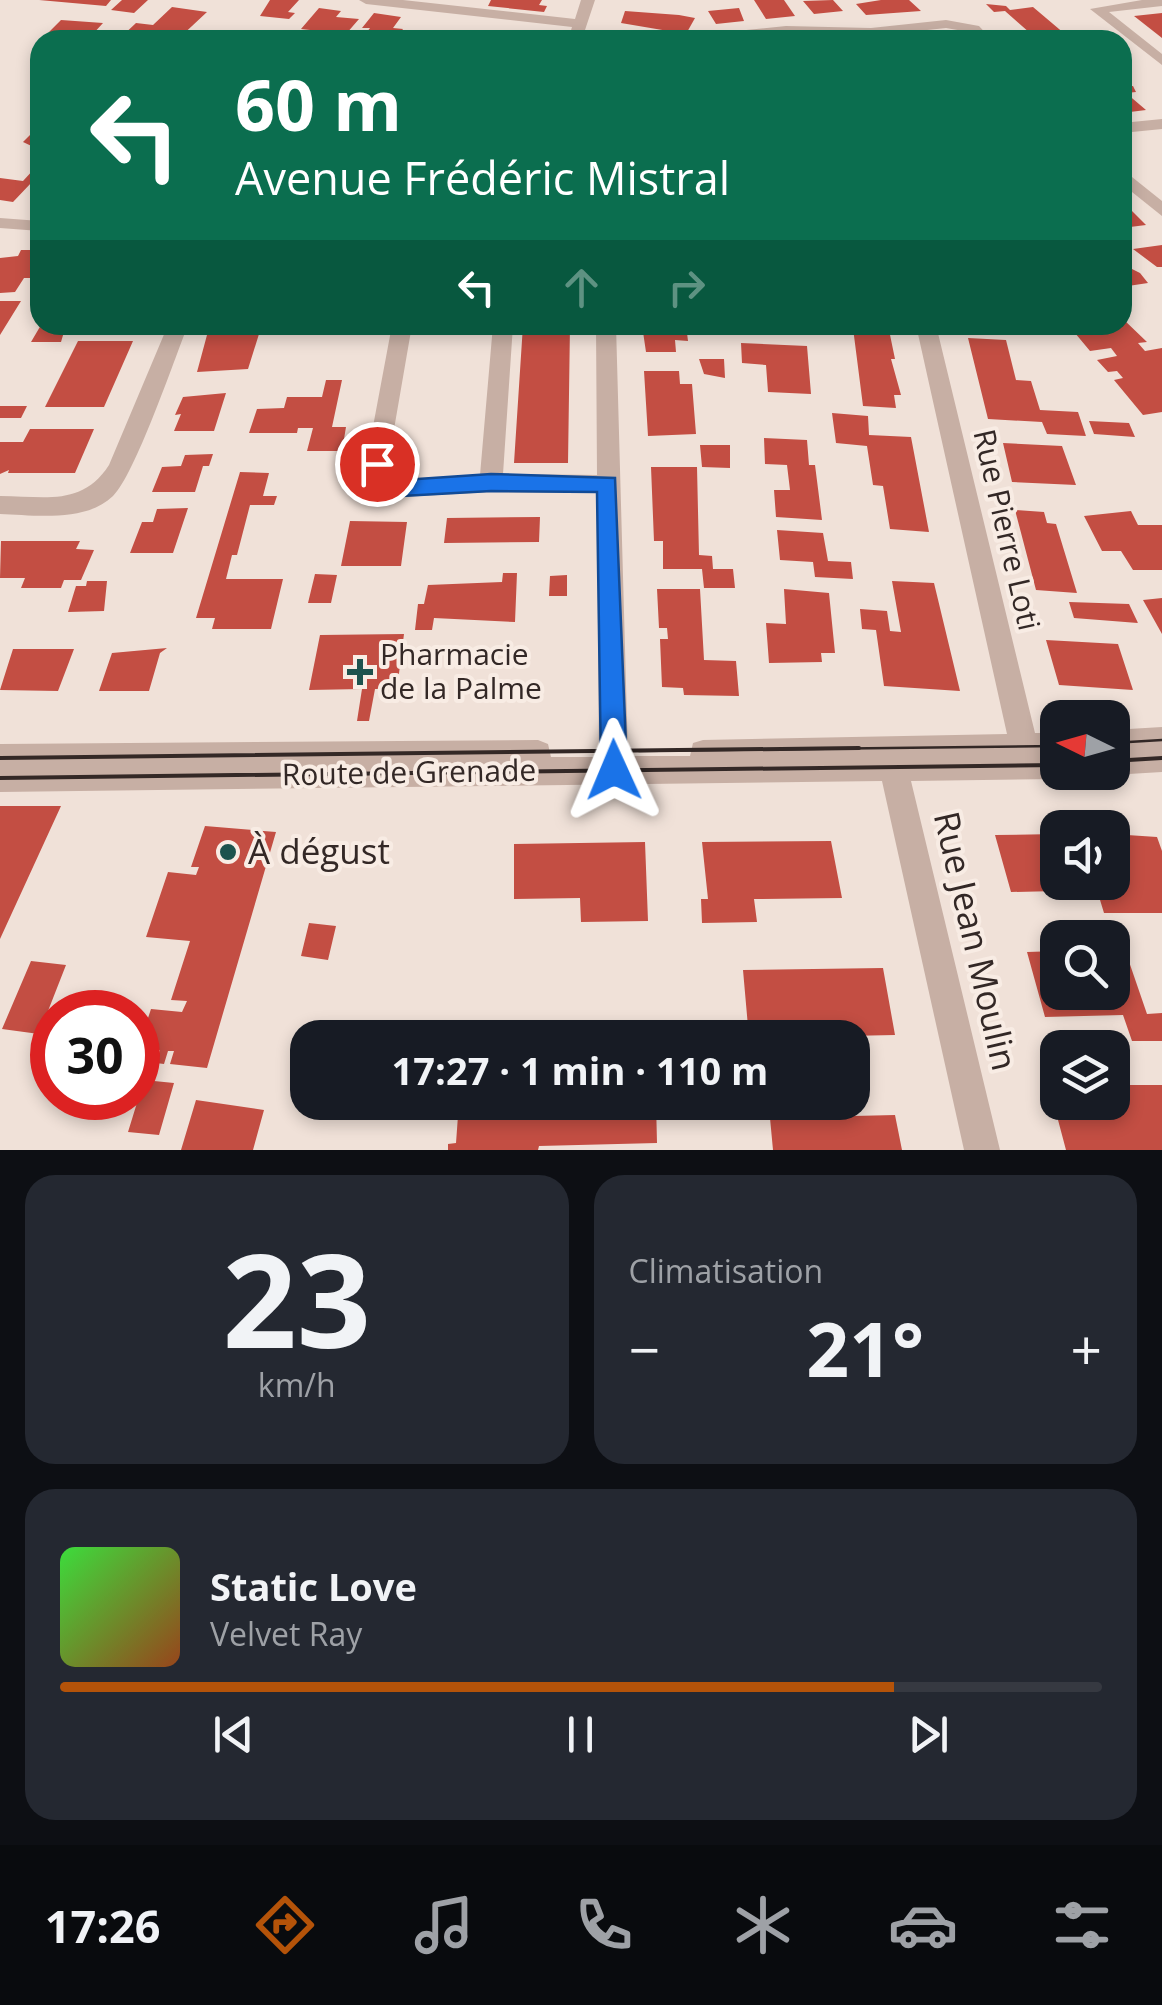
<!DOCTYPE html>
<html lang="fr">
<meta charset="utf-8">
<style>
body{margin:0;font-family:"Open Sans",sans-serif;background:#242831;color:#f1f3f6;height:100vh;display:flex;flex-direction:column;font-size:38px;white-space:nowrap}
*{box-sizing:border-box;margin:0}
p{font-size:32px;color:#9ea1a6}
.icon{flex:none;width:55px;height:55px;fill:none;stroke:currentColor;stroke-width:2;stroke-linecap:round;stroke-linejoin:round}
.map{position:relative;height:1150px;overflow:hidden}
.sheet{display:flex;flex-direction:column;gap:25px;padding:25px;background:#0d0f14;flex:1}
.sheet>*{flex:none}
.banner{position:absolute;left:30px;top:30px;width:1102px;height:305px;border-radius:30px;box-shadow:0 5px 15px #0003;background:#0b6e4f;color:#fff;overflow:hidden}
.needle{width:65px;rotate:275deg}
.controls{position:absolute;left:1040px;top:700px;display:grid;gap:20px}
.controls a{display:grid;place-items:center;width:90px;height:90px;border-radius:20px;background:#171b24;box-shadow:0 5px 15px #0003;font-size:50px}
.speed{position:absolute;left:30px;top:990px;display:flex;gap:20px;font-size:50px;font-weight:700;text-align:center}
.speed>*{display:grid;place-content:center;width:130px;height:130px;border-radius:50%;background:#171b24;box-shadow:0 5px 15px #0003;line-height:1}
.speed .limit{border:15px solid #d22;background:#fff;color:#111}
.pin{position:absolute;display:grid;place-items:center;width:85px;height:85px;color:#fff;margin:-42px;border:5px solid #fff;border-radius:50%;box-shadow:0 2px 10px #0007}
.me{position:absolute;width:110px;margin:-55px;rotate:359deg;stroke-linejoin:round;filter:drop-shadow(0 0 8px #0008)}
.turn{display:flex;align-items:center;gap:35px;height:210px;padding:0 40px;font-size:45px}
.turn .icon{width:130px;height:130px;stroke-width:2.5}
.turn b{display:block;font-size:70px;line-height:85px}
.lanes{display:flex;align-items:center;height:95px;padding:0 40px;background:#0003;justify-content:center;gap:50px;direction:ltr}
.lanes .off{opacity:.35}
.big{font-size:75px;font-weight:700;line-height:1.1}
.sheet .card{flex:1;display:flex;flex-direction:column;justify-content:center;gap:15px;min-width:0;padding:0 35px;border-radius:30px;background:#242831}
.sheet .dial{align-items:center;gap:0}
.dial b{font-size:130px;line-height:1}
.song{display:flex;align-items:center;gap:30px}
.cover{width:120px;height:120px;border-radius:15px;background:linear-gradient(135deg,hsl(120 70% 55%),hsl(20 70% 35%))}
.played{height:10px;border-radius:5px;background:linear-gradient(90deg,#b45309 80%,#363941 80%)}
.keys{display:flex;justify-content:space-around;direction:ltr}
.heat{display:flex;justify-content:space-between;align-items:center;font-size:55px;direction:ltr}
.sheet .tiles{flex:1;display:grid;gap:25px;grid-template-columns:1fr 1fr}
.card:last-child{grid-column:span 2}
.trip{position:absolute;left:290px;top:1020px;width:580px;height:100px;border-radius:30px;background:#171b24;box-shadow:0 5px 15px #0003;font-weight:700;line-height:100px;text-align:center}
.tab-bar{display:flex;height:160px;justify-content:space-around;align-items:center;background:#090b0e;color:#9ea1a6}
.tab-bar .icon{width:70px;height:70px}
.tab-bar .selected{color:#b45309}
.tab-bar b{font-size:45px;color:#f1f3f6}
.map>svg:first-child{display:block}
</style>
<div class="map">
<svg width="1162" height="1150" viewBox="0 0 1162 1150">
<rect width="100%" height="100%" fill="#f0e1d8"/>
<!-- building -->
<path fill="#c34e43" d="M39,0h72l-5,6z
M122,0h26l-14,13 -23,-3z
M270,0h29l-11,12 7,1 -6,6 -29,-3z
M491,0h51l-3,5 8,1 -3,6 -56,-6z
M754,0h30l11,16 -29,3z
M833,0l10,11 -29,3 -11,-13z
M881,0h28l12,11 -55,4 -10,-11z
M986,4l20,2 4,4 23,-3 39,33h-34l-33,-29 -11,1z
M172,7l35,5 -30,28h-59l18,-17 17,2z
M319,8l22,3 -5,6 23,2 -13,15 -45,-5z
M739,8l5,13 -28,3 -8,-13z
M625,11l54,4 16,3 -9,16 -65,-11z
M374,13l27,4 -8,11 10,1 -5,7h-34l6,-8h-8z
M1162,13v25l-28,-22z
M61,20l42,3 -11,12 -43,-3z
M450,31l46,5 -3,4h-49z
M1133,86l3,6 -10,1 20,17 -24,3v-26z
M40,125v25l-17,-8z
M35,168h5v15l-8,-1 -19,20 -13,-2v-22l23,3z
M1128,207l18,18 -24,3v-20z
M1162,245v22h-5l-24,-18z
M21,250h19v28h-16l-9,14 -15,1v-35l18,-2z
M1130,268l10,5 8,10 -20,3 -6,-7v-9z
M0,301h21l-21,34z
M1122,318l25,24 -9,1 7,8 17,-3v64l-19,3 -29,-35 9,-2 -6,-7 -9,1 -11,-12 20,-4 -6,-8 -21,3 -20,-24 52,-2z
M41,325h25l-5,17h-30z
M523,325h47l-2,138h-54z
M642,325h44l2,16 -13,-1 1,12h-30z
M1027,325h28l8,10 -33,-1z
M853,328l36,2 6,29h-4l10,36h-7l2,13 -33,-2z
M211,334h48l-11,35 -51,3 10,-37z
M968,338l38,2 10,40 15,1 9,29 38,2 8,24 -39,-2 -5,-12 -54,-3z
M78,341h55l-29,66h-59z
M741,343l66,3 4,48 -43,-2 -2,-27 -24,-2z
M699,359h25l1,19 -21,-4z
M644,371h35l1,13h12l4,50 -48,2z
M326,380h16l-10,47h14l-4,24h-35l6,-23h-15l-1,5h-48l8,-24 27,-1 3,-11h35z
M226,393l-12,38h-40l7,-17 -6,1 8,-18z
M0,406h27l-6,12h-21z
M832,413l36,3 1,19 42,2 18,95 -39,-3 -7,-43 -10,-1 -6,-39 -31,-3z
M1089,421l40,2 6,14 -41,-3z
M30,429h64l-19,44h-67l1,-3 -9,4v-32h23z
M764,438l43,2 2,25h6l7,55 -46,-3 -2,-27h16l-3,-25 -22,-1z
M1003,443l59,3 14,39 -64,-3z
M700,445h30v23l-28,-1z
M213,454l-4,12h-6l-8,26h-43l10,-25 19,-1 4,-11z
M651,467h46l2,88 13,1 1,13h20l2,19h-31l-2,-19h-39v-28h-9z
M240,472l29,1 -6,23h14l-3,9h-24l-13,50h-5l-6,24h57l-12,50h-59l3,-11h-19z
M188,508l-15,45h-43l12,-31h11l4,-13z
M1015,510l29,2 3,11 9,1 21,69 -41,-3z
M1131,511l7,14h24v45h-29l-12,-19h-19l-18,-35z
M540,517l-1,25 -95,1 3,-25z
M350,521l57,1 -6,44h-60z
M777,530l46,3 5,28 23,1 2,17 -38,-2 -2,-15 -33,-2z
M1,541h79l-4,8 18,1 -13,30h-17l-3,8h-40l4,-10h-25z
M503,573h14l-2,49 -81,-4 -2,12h-17l3,-26h6l4,-19 74,-3z
M315,574l22,1 -6,28h-23z
M567,575v21h-18l1,-20z
M87,581h20l-3,30 -36,1 8,-26h10z
M892,581l42,2 26,108 -76,-5 -8,-56 -14,-1 -2,-20 27,2 3,20 11,1z
M657,589h43l4,71 32,1 3,35 -55,-1 -1,-7 -21,-1 -2,-48h8l-1,-11h-8z
M784,589l45,4 6,60h-14l1,9 -53,1 -3,-40 20,1z
M1162,598v36l-19,-34z
M1069,602l60,2 9,19 -64,-5z
M404,634l-7,55h-22l-6,32h-12l5,-32 -53,1 11,-55z
M1046,640l72,4 15,46 -74,-5z
M167,648l-7,5 -11,38h-50l13,-38z
M13,649h61l-16,42 -58,-1z
M0,806h61l-61,133z
M205,826l71,6 -69,236 -37,-4 4,-13h-6l-4,13 -8,-1 4,-13 -22,-2 13,-39 31,3 5,-11 -16,-1 19,-59 -44,-4 22,-65 28,3 3,-8h-8z
M1058,834v48h54v-48l45,3 5,14v62h-58l-7,-23 -86,2 -16,-57z
M831,841l11,57 -88,1 3,23 -55,1 -1,-24h7l-6,-57z
M645,842l3,79 -67,1 -1,-24 -66,1v-55z
M309,923l27,3 -8,34 -27,-4z
M1112,950h13l22,64 15,-1v28h-30l-9,-26 -78,2 -18,-65 31,-1v41h54z
M31,961l35,4 -27,69 -37,-5z
M883,968l12,67 -146,3 -6,-68z
M144,1080l30,3 -15,52 -31,-3z
M1112,1085h50v65h-96l-17,-64h9v16h54z
M196,1100l68,10 -11,40h-72z
M459,1102h197l1,41 -118,3 -1,4h-90v-6l8,-1z
M895,1115l7,35h-129l-3,-32z"/>
<g fill="none" stroke-linecap="round" stroke-linejoin="round">
<!-- minor -->
<path fill="#c7afa4" fill-rule="evenodd" d="M359,0h44l172,19 6,-19h14l-10,30 55,6 7,4h-79l4,-13 -206,-23z
M1142,0h20v6l-53,6 53,42v11l-72,-56z
M946,20l33,6 13,14h-15l-8,-8 -23,-4 -75,8 -85,-2 -107,6 7,-4 100,-10 85,2z
M202,32l45,8 -50,-1 -2,-3z
M1162,119v10l-40,4v-10z
M1122,169l40,32v15l-40,-32z
M0,218l40,3v10l-40,-3z
M168,325h20c-14,35 -53,150 -75,171 -28,27 -79,19 -113,18v-18c44,0 82,11 109,-31z
M392,325h20l-24,139 6,12 9,3 77,-4 13,-150h20l-10,149 94,1 -1,-150h20l12,431h62l3,-13 10,-3 304,-6 -91,-409h20l99,408h23v39h11l-11,7 -147,2 89,369h-36l-82,-369 -882,11v-48l538,-4 10,4 3,13h48l-2,-264 -106,-1 -89,5 -25,-9 -11,-24z
M1162,727v45l-50,3 -5,-3h5v-42z"/>
<!-- tram-far1 -->
<path stroke="#332826" stroke-width="2.5" d="M1112,743l50,-3
M639,751l419,-5"/>
<!-- tram -->
<path stroke="#332826" stroke-width="4" d="M0,758l859,-10
M1112,761l50,-3
M0,778l1058,-13"/>
</g>
<!-- route -->
<path fill="#1a73e8" stroke="#114b97" stroke-width="2.5" d="M377,457l7,2 9,17 10,4 88,-6 124,4 12,292 -4,9 -9,4 -9,-4 -4,-9 -4,-278 -106,-1 -89,5 -24,-9 -11,-23z"/>
<!-- markers -->
<g fill="#1d534e" stroke="#f8ece4" stroke-width="4">
<path d="M355 657h10v10h10v10h-10v10h-10v-10h-10v-10h10z"/>
<circle cx="228" cy="852" r="10"/>
</g>
<g text-anchor="middle" stroke-width="8" stroke-linejoin="round" paint-order="stroke">
<!-- street labels -->
<g font-size="30" fill="#332826" stroke="#f8ece4">
<text transform="translate(1006 530) rotate(77)" y="10">Rue Pierre Loti</text>
<text transform="translate(409 773) rotate(-1)" y="10">Route de Grenade</text>
</g>
<!-- poi labels -->
<g font-size="30" fill="#332826" stroke="#f8ece4" text-anchor="start">
<text x="380" y="665">Pharmacie<tspan x="380" dy="34">de la Palme</tspan></text>
</g>
<!-- near-poi labels -->
<g font-size="35" fill="#332826" stroke="#f8ece4" text-anchor="start">
<text x="248" y="864">À dégust</text>
</g>
<!-- near-street labels -->
<g font-size="35" fill="#332826" stroke="#f8ece4">
<text transform="translate(975 941) rotate(77)" y="12">Rue Jean Moulin</text>
</g>
</g>
</svg>
<div class="controls">
<a><svg class="needle" viewBox="-14 -14 28 28"><path d="M0-13l5 13h-10z" fill="#e53935"/><path d="M0 13l5-13h-10z" fill="#9ea1a6"/></svg></a>
<a><svg class="icon" aria-label="sound" viewBox="0 0 24 24"><path d="M4 9h4l5-4v14l-5-4H4zM17 9q2 3 0 6"/></svg></a>
<a><svg class="icon" aria-label="search" viewBox="0 0 24 24"><circle cx="10" cy="10" r="6"/><path d="M15 15l6 6"/></svg></a>
<a><svg class="icon" aria-label="layers" viewBox="0 0 24 24"><path d="M12 4l9 5-9 5-9-5zM3 14l9 5 9-5"/></svg></a>
</div>
<div class="speed"><div class="limit">30</div></div>
<div class="pin" style="left:377px;top:464px;background:#d93025"><svg class="icon" aria-label="arrive" viewBox="0 0 24 24"><path d="M6 21V4h12l-3 4 3 4H6"/></svg></div>
<svg class="me" style="left:614px;top:770px" viewBox="-20 -20 40 40"><path d="M0-17L14 15 0 8-14 15z" fill="#1a73e8" stroke="#fff" stroke-width="4"/></svg>
<div class="trip">17:27 · 1 min · 110 m</div>
<div class="banner">
<div class="turn"><svg class="icon" aria-label="left" viewBox="0 0 24 24"><path d="M17 20v-9H6M10 6l-5 5 5 5"/></svg><div><b>60 m</b>Avenue Frédéric Mistral</div></div>
<div class="lanes"><svg class="icon" aria-label="left" viewBox="0 0 24 24"><path d="M17 20v-9H6M10 6l-5 5 5 5"/></svg><svg class="icon off" aria-label="ahead" viewBox="0 0 24 24"><path d="M12 20V5M6 11l6-6 6 6"/></svg><svg class="icon off" aria-label="right" viewBox="0 0 24 24"><path d="M7 20v-9h11M14 6l5 5-5 5"/></svg></div>
</div>
</div>
<section class="sheet">
<div class="tiles">
<div class="card dial"><b>23</b><p>km/h</p></div>
<div class="card"><p>Climatisation</p>
<div class="heat"><a>−</a><b class="big">21°</b><a>+</a></div>
</div>
<div class="card">
<div class="song"><i class="cover"></i><div><b>Static Love</b><p>Velvet Ray</p></div></div>
<div class="played"></div>
<div class="keys"><svg class="icon" aria-label="previous" viewBox="0 0 24 24"><path d="M18 5L8 12l10 7zM5 5v14"/></svg><svg class="icon" aria-label="pause" viewBox="0 0 24 24"><path d="M8 5v14M16 5v14"/></svg><svg class="icon" aria-label="next" viewBox="0 0 24 24"><path d="M6 5l10 7-10 7zM19 5v14"/></svg></div>
</div>
</div>
</section>
<nav class="tab-bar">
<b>17:26</b>
<svg class="icon selected" aria-label="directions" viewBox="0 0 24 24"><path d="M12 3l9 9-9 9-9-9zM9 14v-3h6M13 9l2 2-2 2"/></svg>
<svg class="icon" aria-label="music" viewBox="0 0 24 24"><path d="M9 18V5l10-2v13"/><circle cx="6" cy="18" r="3"/><circle cx="16" cy="16" r="3"/></svg>
<svg class="icon" aria-label="phone" viewBox="0 0 24 24"><path d="M5 4h4l2 5-3 2q2 4 5 5l2-3 5 2v4C11 20 4 13 5 4z"/></svg>
<svg class="icon" aria-label="climate" viewBox="0 0 24 24"><path d="M12 3v18M4 7l16 10M4 17L20 7"/></svg>
<svg class="icon" aria-label="car" viewBox="0 0 24 24"><path d="M5 17H2v-5l4-1 3-4h7l3 4 3 1v5h-3M9 17h6M6 11h13"/><circle cx="7" cy="17" r="2"/><circle cx="17" cy="17" r="2"/></svg>
<svg class="icon" aria-label="filters" viewBox="0 0 24 24"><path d="M4 7h16M4 17h16"/><circle cx="9" cy="7" r="2"/><circle cx="15" cy="17" r="2"/></svg>
</nav>
